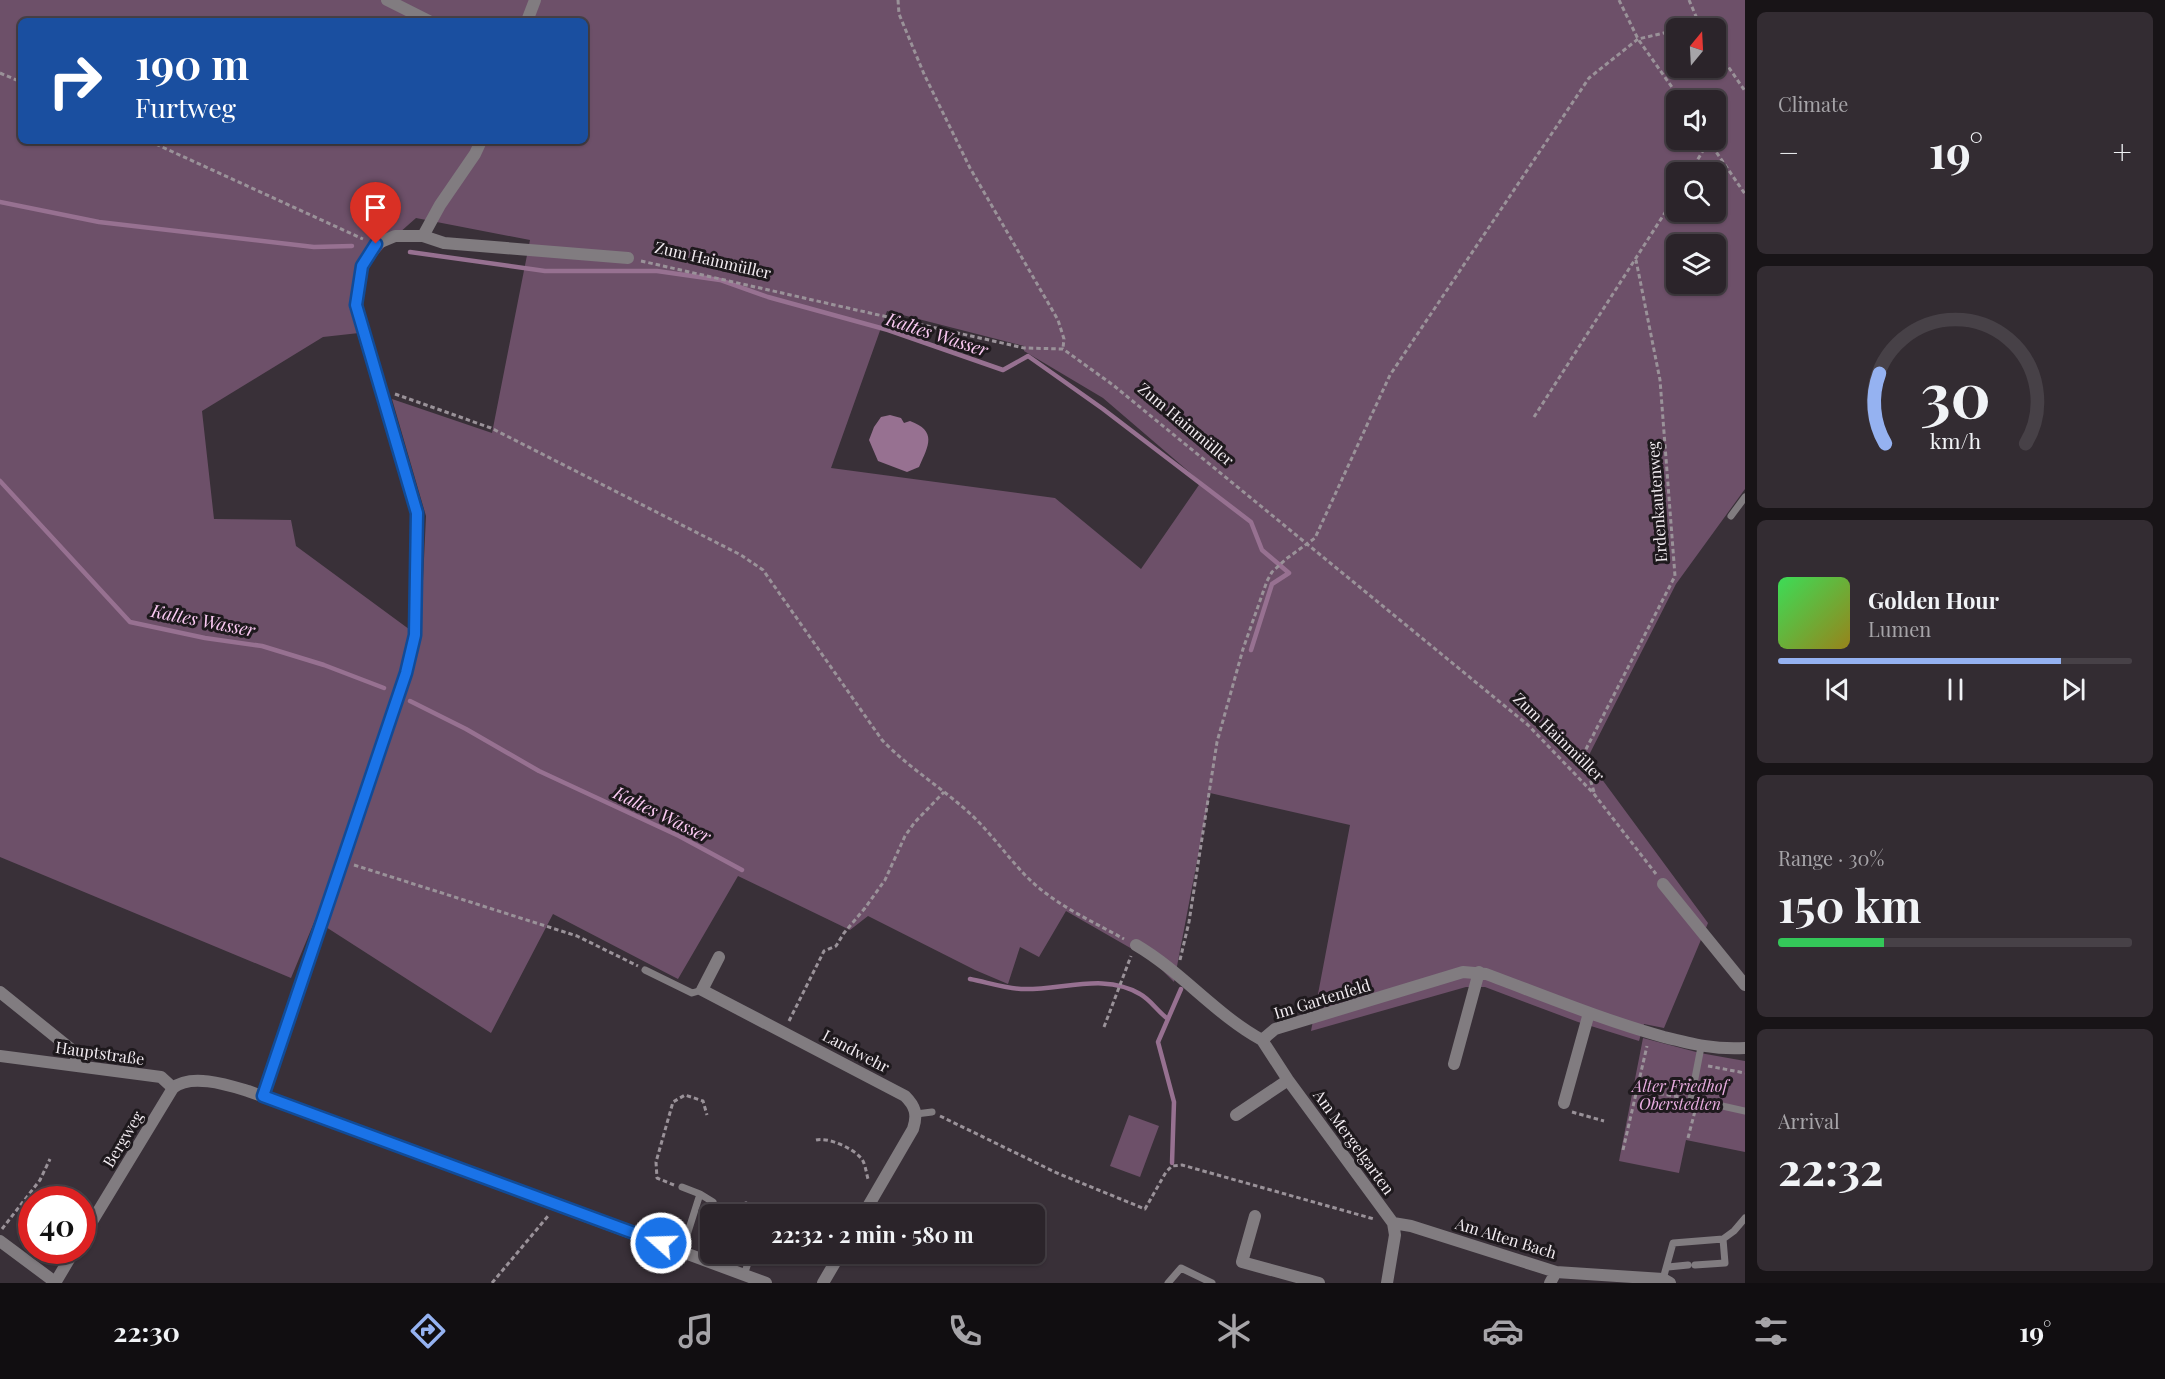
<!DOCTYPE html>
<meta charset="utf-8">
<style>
body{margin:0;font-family:"Playfair Display",serif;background:#332c32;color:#f1f3f6;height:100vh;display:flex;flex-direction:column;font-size:22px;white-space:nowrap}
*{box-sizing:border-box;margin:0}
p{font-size:20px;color:#a6a4a8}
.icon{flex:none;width:33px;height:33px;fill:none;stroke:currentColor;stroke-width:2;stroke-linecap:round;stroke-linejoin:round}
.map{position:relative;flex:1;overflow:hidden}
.sheet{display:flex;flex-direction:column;gap:12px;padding:12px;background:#181417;width:420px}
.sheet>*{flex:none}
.hud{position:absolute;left:18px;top:18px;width:570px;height:126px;border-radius:9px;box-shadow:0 2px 4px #0004,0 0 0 2px #474147;background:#1a4fa0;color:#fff;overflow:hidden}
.needle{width:39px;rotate:18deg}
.tools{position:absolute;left:1666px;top:18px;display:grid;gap:12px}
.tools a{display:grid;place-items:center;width:60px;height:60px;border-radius:9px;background:#2b242a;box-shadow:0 2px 4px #0004,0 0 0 2px #474147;font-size:30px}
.speed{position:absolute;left:18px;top:1186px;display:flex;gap:12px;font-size:30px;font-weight:700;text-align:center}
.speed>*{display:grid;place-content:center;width:78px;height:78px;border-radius:50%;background:#2b242a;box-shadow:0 2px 4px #0004,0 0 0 2px #474147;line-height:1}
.speed .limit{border:9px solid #d22;background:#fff;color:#111}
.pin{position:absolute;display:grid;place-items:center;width:51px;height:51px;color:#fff;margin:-62px -26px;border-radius:50% 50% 50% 0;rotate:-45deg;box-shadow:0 0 6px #0007}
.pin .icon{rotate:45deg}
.me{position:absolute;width:66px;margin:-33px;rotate:290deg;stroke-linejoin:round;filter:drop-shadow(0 0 4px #0008)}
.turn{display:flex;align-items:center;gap:21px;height:126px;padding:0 18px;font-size:27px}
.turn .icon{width:78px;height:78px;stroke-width:2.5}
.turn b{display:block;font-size:42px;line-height:51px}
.big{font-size:45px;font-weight:700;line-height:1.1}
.sheet .tile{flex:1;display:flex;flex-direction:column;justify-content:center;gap:9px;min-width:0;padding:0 21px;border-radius:9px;background:#332c32}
.sheet .dial{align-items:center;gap:0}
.dial svg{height:156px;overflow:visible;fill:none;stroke:#474147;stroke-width:7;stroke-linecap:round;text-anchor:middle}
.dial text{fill:#f1f3f6;stroke:none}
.song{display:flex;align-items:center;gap:18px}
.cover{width:72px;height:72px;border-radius:9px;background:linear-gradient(135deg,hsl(130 70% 55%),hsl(50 70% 35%))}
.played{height:6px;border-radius:3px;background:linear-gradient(90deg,#95b2f1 80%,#474147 80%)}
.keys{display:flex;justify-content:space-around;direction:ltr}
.heat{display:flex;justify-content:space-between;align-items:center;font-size:33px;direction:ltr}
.charge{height:9px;border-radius:4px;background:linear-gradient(90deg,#34c759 30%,#474147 0)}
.trip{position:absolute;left:700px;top:1204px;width:345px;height:60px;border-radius:9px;background:#2b242a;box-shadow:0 2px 4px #0004,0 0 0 2px #474147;font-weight:700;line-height:60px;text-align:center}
.menu{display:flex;height:96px;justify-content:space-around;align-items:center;background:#110e11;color:#a6a4a8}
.menu .icon{width:42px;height:42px}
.menu .on{color:#95b2f1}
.menu b{font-size:27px;color:#f1f3f6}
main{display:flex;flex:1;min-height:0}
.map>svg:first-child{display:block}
</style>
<main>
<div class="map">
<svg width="1745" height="1283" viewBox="0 0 1745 1283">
<rect width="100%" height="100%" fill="#393038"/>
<!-- green -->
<path fill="#6d5069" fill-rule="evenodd" d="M0,0h1745v489l-69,95 -89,175 121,164 -44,105 -20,-4 -5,17 -61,-19 -93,-35h-19l-155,44 39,-206 -140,-32 -36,189 -21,-21 -87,-50 -27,46 -19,-10 -12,37 -33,-14 -107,-54 -18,14 -112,-54 -60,103 -125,-65 -62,119 -176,-113 -24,58 -291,-121zM21,21h564v120h-564zM1677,28h39v40h-39zM1677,100h39v40h-39zM1677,172h39v40h-39zM416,218l114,22 -38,193 -100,-34 34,117 -4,86 -5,33 -121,-89 -5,-26 -77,-1 -12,-108 121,-74 45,-5c-15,-62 4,-75 48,-114zM1677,244h39v40h-39zM887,311l137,35v5l79,47 98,84 -60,87 -86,-71 -224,-30z
M1643,1038l57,15 45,8v91l-59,-12 -7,33 -60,-12z
M1129,1115l30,11 -19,51 -30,-11z"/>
<!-- water -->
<path fill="#977191" d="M890,415l11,3 3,5 6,-2c27,10 19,24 9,46l-12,5 -29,-11 -9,-21 5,-13 7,-10z"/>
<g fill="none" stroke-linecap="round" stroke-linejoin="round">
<!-- stream -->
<path stroke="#977191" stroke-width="4.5" d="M0,202l99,20 215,25 38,-1
M410,252l135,19h112l63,9 48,17 120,33 115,40 25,-14 75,53 148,113 11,28 27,23 -17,11 -21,66
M0,481l130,141 75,16 57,8 62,19 60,23
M410,701l56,28 73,42 140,65 63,34
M970,979c16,3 34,9 51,10 39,2 83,-17 119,5 11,6 17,17 28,25
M1172,1163l2,-61 -16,-60 23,-53"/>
<!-- path -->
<path stroke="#9a9299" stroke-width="3" stroke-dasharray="4.5 3" stroke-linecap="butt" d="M898,0l1,14 25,60 46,94 88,152 6,19 -1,9
M1619,0l19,39 43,61
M1689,0l12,28
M1686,28l14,-2
M1716,49l29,42
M0,73l21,9
M1708,140l37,54
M149,141l214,98
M1690,172l19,-31
M641,261l383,87 39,1 50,36 415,340 66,69 62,80
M395,394l96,34 250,127 22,15 119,170c26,27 57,46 84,70 22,19 39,44 59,65 28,29 65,45 99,64
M1534,417l143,-223
M1594,792l-11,-37 92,-179 -15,-196 -24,-120
M354,865l223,71 61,30
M1180,960l9,-38 28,-180 26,-93 24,-68 5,-9 14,-13 29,-21 75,-163 199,-297 49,-39 39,-9
M789,1021l35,-70 12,-5 8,-13 21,-25 20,-28 20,-44 10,-14 29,-30
M1104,1027l27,-71
M1708,1066l37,7
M1637,1090l43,7
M1572,1112l32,9
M940,1116l117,57 88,36 21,-37 6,-6 10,-1 192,54
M1688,1138l7,-27
M816,1140c12,-3 36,8 44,17 5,4 6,15 8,22
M1623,1150l24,-104
M674,1185l-17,-7 -1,-16 17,-60 12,-7 18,6 4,14
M722,1205l10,3 14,-5 31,12
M2,1229l38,-49 10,-21
M492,1283l56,-67"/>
<!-- service -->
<path stroke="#817c80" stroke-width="7" d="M1731,516l14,-19
M645,970l47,23 10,-3
M1701,1047l-10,52 54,12
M916,1114l16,-2
M682,1187l18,7 13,8
M682,1251l18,-57
M1695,1265l30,-2 -2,-24
M1668,1267l20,-2
M744,1275l7,-21
M1663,1279l10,-36 50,-4 11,-8 11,-13
M1168,1283l13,-15 31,15"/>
<!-- minor -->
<path stroke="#817c80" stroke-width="12" d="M387,0l42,21
M527,21l8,-21
M423,236l17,-31 35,-51 6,-13
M1663,884l82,101
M1136,945c46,27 80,70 126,95l13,-11 188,-57 23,2c59,22 117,46 178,63 28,7 52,13 81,11
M719,957l-17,33 203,106c10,10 13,18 8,33l-50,86
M0,992l72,58 10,16
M1262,1040l26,40 105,143
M0,1056l161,21 12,11
M1454,1064l25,-92
M263,1096l143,-423 9,-38 2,-122 -62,-208 7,-39 14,-22 19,-8h28l21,7 184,15
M1564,1103l25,-90
M1236,1115l52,-35
M1255,1216l-13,46 77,21
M0,1241l55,41
M823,1283l17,-29
M1387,1283l8,-48 -2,-12 18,3 145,46 107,7 7,4
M1550,1283l6,-11"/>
<!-- tertiary -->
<path stroke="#817c80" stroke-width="12" d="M82,1238l91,-150c18,-15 55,-3 75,3l518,192
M55,1283l19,-32"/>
</g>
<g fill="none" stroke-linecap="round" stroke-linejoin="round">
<!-- route casing -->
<g stroke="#114b97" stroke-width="15">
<path id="route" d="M376,244l-14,22 -6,39 61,208 -2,122 -9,38 -143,423 398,147"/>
</g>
<!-- route -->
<use href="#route" stroke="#1a73e8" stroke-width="10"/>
</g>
<g text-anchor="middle" stroke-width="6" stroke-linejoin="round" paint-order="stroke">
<!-- street labels -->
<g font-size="16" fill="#f2ecf1" stroke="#1e191d">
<text transform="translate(713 260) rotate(13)" y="6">Zum Hainmüller</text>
<text transform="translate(1186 424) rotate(40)" y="6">Zum Hainmüller</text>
<text transform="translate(1657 502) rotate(-94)" y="6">Erdenkautenweg</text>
<text transform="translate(1559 737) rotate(44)" y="6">Zum Hainmüller</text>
<text transform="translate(1322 999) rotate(-17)" y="6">Im Gartenfeld</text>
<text transform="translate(856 1051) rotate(28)" y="6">Landwehr</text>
<text transform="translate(100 1053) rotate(8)" y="6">Hauptstraße</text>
<text transform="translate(123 1139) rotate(-59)" y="6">Bergweg</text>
<text transform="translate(1354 1142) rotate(54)" y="6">Am Mergelgarten</text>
<text transform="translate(1506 1238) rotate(17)" y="6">Am Alten Bach</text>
</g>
<!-- park labels -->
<g font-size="16" font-style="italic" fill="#e9ade1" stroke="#1e191d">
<text x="1680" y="1092">Alter Friedhof<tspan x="1680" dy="18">Oberstedten</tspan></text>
</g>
<!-- water labels -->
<g font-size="18" font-style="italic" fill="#fbcaf3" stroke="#1e191d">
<text transform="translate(937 335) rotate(18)" y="6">Kaltes Wasser</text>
<text transform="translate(203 621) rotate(11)" y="6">Kaltes Wasser</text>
<text transform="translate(662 815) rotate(26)" y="6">Kaltes Wasser</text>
</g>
</g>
</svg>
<div class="tools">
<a><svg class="needle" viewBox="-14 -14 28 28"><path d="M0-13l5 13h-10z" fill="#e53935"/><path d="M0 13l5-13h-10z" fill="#a6a4a8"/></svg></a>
<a><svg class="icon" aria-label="sound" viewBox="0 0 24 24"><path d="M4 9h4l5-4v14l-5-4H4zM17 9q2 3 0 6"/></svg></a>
<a><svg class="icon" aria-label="search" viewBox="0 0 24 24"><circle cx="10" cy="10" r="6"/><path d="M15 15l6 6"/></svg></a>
<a><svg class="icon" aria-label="layers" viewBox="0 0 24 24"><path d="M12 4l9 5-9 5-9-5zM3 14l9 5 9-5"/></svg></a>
</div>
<div class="speed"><div class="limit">40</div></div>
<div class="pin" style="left:376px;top:244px;background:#d93025"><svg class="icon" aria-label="arrive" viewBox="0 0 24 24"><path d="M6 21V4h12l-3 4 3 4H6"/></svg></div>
<svg class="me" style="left:661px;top:1243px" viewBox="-20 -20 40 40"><circle r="17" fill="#1a73e8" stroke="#fff" stroke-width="3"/><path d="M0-11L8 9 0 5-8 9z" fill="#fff"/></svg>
<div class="trip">22:32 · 2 min · 580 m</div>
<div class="hud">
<div class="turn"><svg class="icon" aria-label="right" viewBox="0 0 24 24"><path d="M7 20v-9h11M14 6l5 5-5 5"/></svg><div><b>190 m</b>Furtweg</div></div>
</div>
</div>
<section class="sheet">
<div class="tile"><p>Climate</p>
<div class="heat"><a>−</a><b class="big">19°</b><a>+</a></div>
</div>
<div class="tile dial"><svg viewBox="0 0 100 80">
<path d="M14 69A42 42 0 1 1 86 69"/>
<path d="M14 69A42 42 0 0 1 11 33" stroke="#95b2f1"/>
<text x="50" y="56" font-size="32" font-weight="700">30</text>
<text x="50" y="72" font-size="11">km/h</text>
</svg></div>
<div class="tile">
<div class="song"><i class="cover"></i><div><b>Golden Hour</b><p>Lumen</p></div></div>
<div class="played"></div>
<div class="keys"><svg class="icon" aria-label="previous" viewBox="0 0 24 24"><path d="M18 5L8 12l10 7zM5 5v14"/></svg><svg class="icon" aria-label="pause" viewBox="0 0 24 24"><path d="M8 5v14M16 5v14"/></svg><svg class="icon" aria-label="next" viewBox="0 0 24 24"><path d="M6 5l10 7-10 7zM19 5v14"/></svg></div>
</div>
<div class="tile"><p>Range · 30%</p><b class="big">150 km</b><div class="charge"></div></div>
<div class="tile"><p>Arrival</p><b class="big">22:32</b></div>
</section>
</main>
<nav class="menu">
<b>22:30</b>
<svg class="icon on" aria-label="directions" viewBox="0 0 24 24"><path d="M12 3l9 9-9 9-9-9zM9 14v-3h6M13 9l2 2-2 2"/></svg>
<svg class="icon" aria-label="music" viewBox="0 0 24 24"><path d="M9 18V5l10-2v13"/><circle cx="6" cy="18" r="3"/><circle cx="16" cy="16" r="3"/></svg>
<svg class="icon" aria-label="phone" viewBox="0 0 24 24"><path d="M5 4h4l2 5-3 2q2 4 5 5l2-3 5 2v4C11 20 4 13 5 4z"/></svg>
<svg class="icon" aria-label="climate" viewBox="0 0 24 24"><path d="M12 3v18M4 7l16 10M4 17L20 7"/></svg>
<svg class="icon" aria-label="car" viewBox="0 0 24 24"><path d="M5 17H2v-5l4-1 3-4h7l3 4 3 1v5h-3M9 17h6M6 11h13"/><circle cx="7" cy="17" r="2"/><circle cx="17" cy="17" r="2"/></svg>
<svg class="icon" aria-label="filters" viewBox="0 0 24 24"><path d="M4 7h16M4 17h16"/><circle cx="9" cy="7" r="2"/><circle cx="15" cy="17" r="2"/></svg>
<b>19°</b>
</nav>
